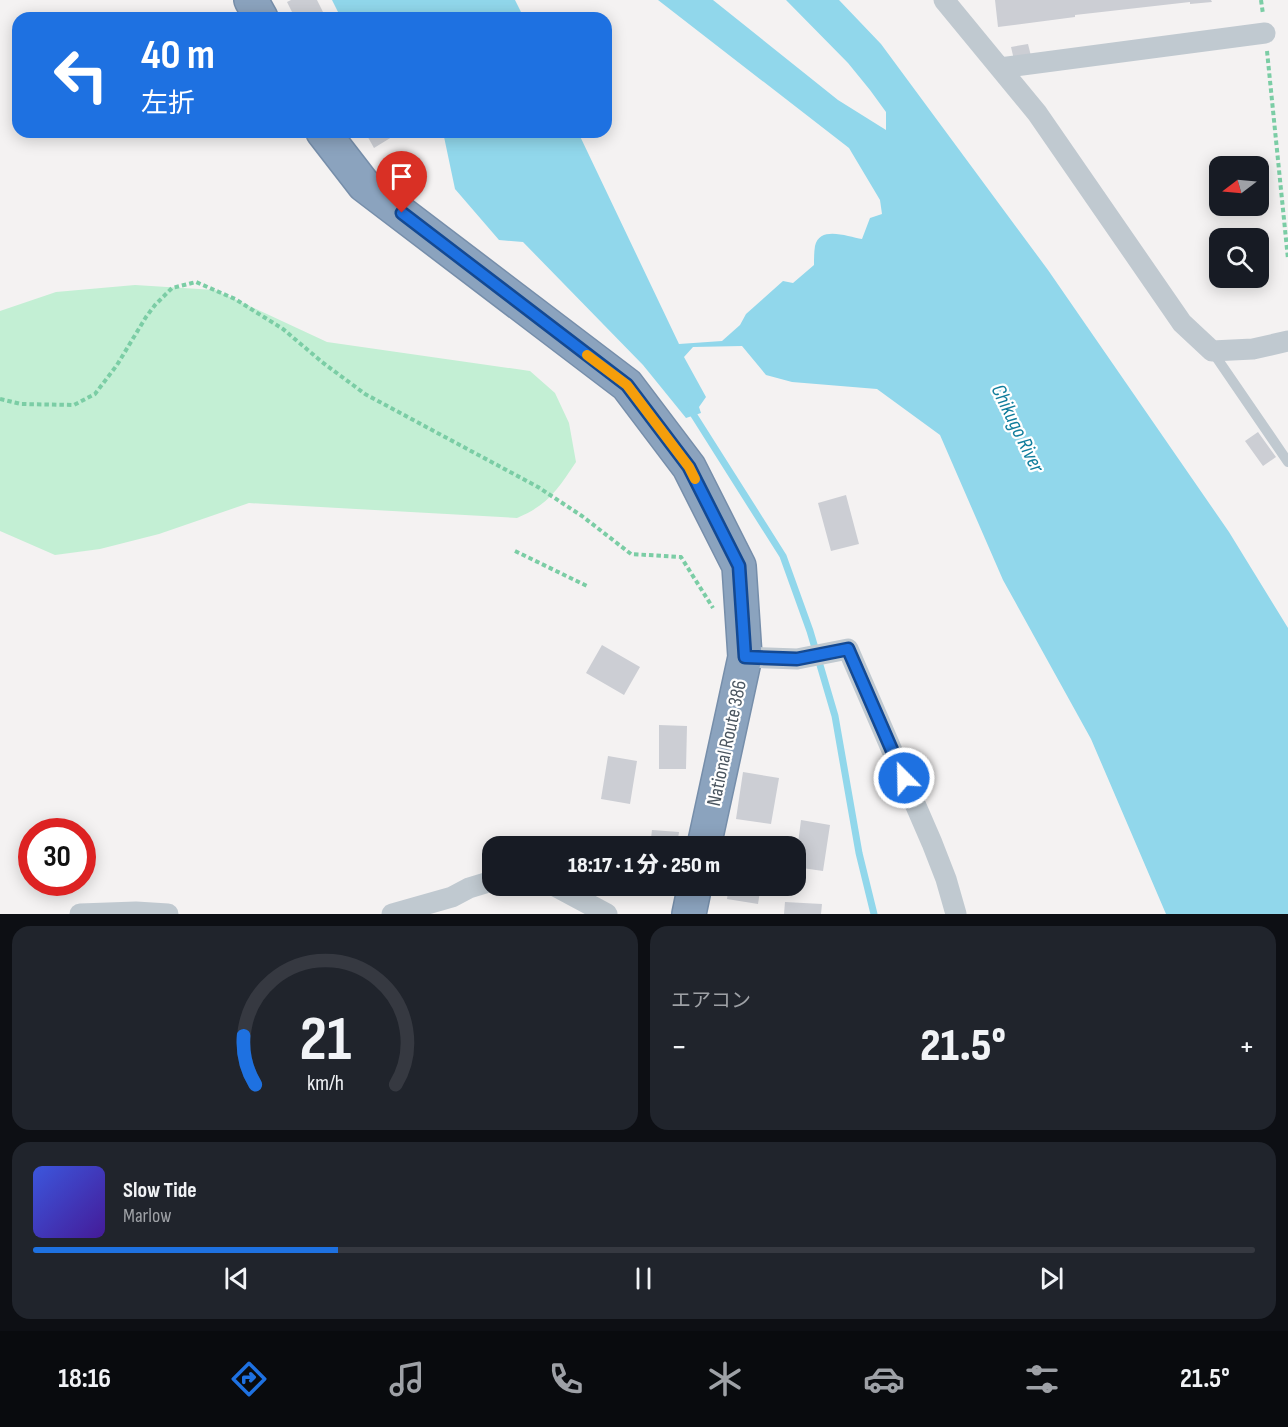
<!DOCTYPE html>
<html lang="ja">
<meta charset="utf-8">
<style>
body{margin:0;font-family:"Sofia Sans Condensed","Noto Sans JP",sans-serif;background:#20242c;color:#f1f3f6;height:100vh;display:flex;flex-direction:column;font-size:22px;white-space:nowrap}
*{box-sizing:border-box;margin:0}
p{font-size:20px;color:#9ea1a6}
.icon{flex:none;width:33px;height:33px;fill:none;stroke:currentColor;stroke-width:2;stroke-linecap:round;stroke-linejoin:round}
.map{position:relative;height:914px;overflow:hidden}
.details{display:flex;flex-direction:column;gap:12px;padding:12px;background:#0d0f14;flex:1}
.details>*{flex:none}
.banner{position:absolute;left:12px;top:12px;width:600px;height:126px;border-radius:18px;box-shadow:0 3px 15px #0003;background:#1e71e1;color:#fff;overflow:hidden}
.needle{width:39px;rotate:254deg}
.tools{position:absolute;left:1209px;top:156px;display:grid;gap:12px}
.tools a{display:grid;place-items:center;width:60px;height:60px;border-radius:12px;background:#171b24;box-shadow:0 3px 15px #0003;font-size:30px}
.speed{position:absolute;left:18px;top:818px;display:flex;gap:12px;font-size:30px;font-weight:700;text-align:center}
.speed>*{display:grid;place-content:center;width:78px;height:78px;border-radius:50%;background:#171b24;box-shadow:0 3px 15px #0003;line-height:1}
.speed .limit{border:9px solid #d22;background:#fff;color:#111}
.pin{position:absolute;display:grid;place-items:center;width:51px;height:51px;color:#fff;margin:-62px -26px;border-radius:50% 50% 50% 0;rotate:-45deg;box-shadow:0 0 6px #0007}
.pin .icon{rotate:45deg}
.me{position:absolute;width:66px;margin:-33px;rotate:337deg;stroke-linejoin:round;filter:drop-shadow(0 0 4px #0008)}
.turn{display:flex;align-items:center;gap:21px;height:126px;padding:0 30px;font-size:27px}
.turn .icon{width:78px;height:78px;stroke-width:2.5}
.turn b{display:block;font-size:42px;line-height:51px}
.big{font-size:45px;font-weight:800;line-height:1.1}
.details .card{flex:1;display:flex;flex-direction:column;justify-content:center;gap:9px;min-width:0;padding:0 21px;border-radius:18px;background:#20242c}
.details .dial{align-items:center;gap:0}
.dial svg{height:156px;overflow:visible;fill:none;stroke:#363941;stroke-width:7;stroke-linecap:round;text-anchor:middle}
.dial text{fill:#f1f3f6;stroke:none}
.song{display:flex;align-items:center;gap:18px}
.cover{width:72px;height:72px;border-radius:9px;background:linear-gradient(135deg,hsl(230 70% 55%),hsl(260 70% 35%))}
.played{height:6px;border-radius:3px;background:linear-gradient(90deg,#1e71e1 25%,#363941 25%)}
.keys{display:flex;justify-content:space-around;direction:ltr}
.heat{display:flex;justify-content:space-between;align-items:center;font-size:33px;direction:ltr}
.details .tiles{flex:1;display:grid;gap:12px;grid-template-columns:1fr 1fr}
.card:last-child{grid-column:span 2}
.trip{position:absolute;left:482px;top:836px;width:324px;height:60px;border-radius:18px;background:#171b24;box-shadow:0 3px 15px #0003;font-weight:800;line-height:60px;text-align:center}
.tab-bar{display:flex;height:96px;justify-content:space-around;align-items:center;background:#090b0e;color:#9ea1a6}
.tab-bar .icon{width:42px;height:42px}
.tab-bar .selected{color:#1e71e1}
.tab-bar b{font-size:27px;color:#f1f3f6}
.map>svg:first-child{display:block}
</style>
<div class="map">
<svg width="1288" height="914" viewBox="0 0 1288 914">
<rect width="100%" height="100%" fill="#f4f2f2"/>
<!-- green -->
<path fill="#c3efd4" d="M135,285l80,5 112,52 203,29 25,22 14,30 7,39c-18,27 -28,43 -59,56l-268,-15 -90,31 -59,15 -45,6 -55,-24v-220l56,-19z"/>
<!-- water -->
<path fill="#91d7eb" d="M332,0h183l9,18h-183z
M658,0h55l125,100 48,30v-18l-16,-22 -22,-27 -62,-63h53l42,44 167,226 181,262 59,96v286h-122l-75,-175 -88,-159 -63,-145 -63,-46 -85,-7 -26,-7 -24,-29 -49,1 -9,10 22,40 -7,10 2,6 -15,5 -43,-53 -120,-123 -24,-2 -44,-51 -12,-57h135l101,212 43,-3 18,-16 6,-11 37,-33 10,2 21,-18c0,-6 0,-13 1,-19 5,-21 33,-9 47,-7l8,-21 12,-4 -2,-14 -31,-52z"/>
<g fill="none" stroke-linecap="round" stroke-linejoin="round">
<!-- stream -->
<path stroke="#91d7eb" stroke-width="7" d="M690,409l93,147 27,75 25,85 24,137 15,61"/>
</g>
<!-- building -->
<path fill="#ccced4" d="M291,0h26l9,18h-31l-8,-16z
M995,0h216l1,2 -22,2v-2l-115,13v2l-77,10z
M1028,44l4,16 -17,4 -4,-17z
M365,132h35l-26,16z
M1258,432l18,25 -13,9 -18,-25z
M846,495l13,49 -28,7 -13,-48z
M602,645l38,22 -16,28 -38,-22z
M659,725l28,1 -1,43h-27z
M608,756l29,5 -7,43 -29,-5z
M743,772l36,6 -8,46 -35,-5z
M801,820l29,5 -7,46 -28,-4z
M652,830l27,2 -2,14h-27z
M729,885h32l-3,19 -31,-5z
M785,902l37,2 -1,10h-37z"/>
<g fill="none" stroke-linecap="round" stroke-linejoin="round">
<!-- highway casing -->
<g stroke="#768eaa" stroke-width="36">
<path id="highway" d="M251,0l10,18
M323,132l41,53 263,200 62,82 50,99 6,91 -41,189
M689,914l6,-29"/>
</g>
<!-- path -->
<path stroke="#7bcda5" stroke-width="4" stroke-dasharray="4.5 3" stroke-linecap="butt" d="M1261,0l2,14
M1267,51l21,208
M0,399l21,5 53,1 21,-11 22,-29 29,-48 9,-12 17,-17 24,-6 39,17 48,30 39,33 43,32 173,93 44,29 49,38 50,3 32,51
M515,551l74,36"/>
<!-- lane -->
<path stroke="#c0c9d0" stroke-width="10" d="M1212,351l76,111"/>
<!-- street -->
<path stroke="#c0c9d0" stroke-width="21" d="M944,0l93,113 145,210 30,28 41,-2 35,-8
M1000,68l265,-35
M745,657l52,2 51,-10 84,194 14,36 10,35
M553,885l54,29
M80,914l56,-2 32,2
M392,914l60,-17 17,-9 23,-7"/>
<!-- highway -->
<use href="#highway" stroke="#8ba3be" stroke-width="33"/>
</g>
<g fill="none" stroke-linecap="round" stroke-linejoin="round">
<!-- route casing -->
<g stroke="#144992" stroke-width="15">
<path id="route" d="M402,213l225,172 62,82 50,99 6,91 52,2 51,-10 56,129"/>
</g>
<!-- route -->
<use href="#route" stroke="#1e71e1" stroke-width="10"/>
<!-- slow -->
<path stroke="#f59e0b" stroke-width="10" d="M587,355l40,30 62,82 6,12"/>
</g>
<g text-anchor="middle" stroke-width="4.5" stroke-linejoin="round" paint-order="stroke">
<!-- street labels -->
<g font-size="20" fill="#4a555f" stroke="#fff">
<text transform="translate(726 743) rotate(-78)" y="7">National Route 386</text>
</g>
<!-- water labels -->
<g font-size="21" font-style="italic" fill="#107d9c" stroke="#fff">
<text transform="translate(1018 428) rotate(64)" y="7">Chikugo River</text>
</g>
</g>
</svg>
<div class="tools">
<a><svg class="needle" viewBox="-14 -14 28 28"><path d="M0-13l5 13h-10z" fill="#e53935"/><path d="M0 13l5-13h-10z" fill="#9ea1a6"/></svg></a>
<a><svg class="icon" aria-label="search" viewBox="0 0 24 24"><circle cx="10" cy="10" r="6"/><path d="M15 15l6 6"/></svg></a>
</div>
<div class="speed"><div class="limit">30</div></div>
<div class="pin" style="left:402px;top:213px;background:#d93025"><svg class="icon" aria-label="arrive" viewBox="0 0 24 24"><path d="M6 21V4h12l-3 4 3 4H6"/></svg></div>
<svg class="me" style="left:904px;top:778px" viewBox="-20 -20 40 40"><circle r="17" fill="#1e71e1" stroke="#fff" stroke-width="3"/><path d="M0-11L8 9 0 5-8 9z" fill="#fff"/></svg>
<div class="trip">18:17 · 1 分 · 250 m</div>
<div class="banner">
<div class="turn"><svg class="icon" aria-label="left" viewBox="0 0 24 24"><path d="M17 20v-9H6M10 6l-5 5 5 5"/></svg><div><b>40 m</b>左折</div></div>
</div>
</div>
<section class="details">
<div class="tiles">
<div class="card dial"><svg viewBox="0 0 100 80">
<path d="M14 69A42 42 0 1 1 86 69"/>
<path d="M14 69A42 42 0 0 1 8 44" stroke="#1e71e1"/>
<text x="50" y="56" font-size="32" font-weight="700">21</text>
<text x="50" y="72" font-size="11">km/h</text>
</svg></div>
<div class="card"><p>エアコン</p>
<div class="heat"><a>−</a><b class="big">21.5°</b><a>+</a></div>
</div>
<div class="card">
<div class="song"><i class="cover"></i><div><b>Slow Tide</b><p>Marlow</p></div></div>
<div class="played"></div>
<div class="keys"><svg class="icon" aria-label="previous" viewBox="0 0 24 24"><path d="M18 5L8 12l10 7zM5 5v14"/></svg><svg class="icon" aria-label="pause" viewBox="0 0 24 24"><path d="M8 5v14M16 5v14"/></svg><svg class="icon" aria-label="next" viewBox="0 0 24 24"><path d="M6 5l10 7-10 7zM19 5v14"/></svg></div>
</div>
</div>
</section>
<nav class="tab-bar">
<b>18:16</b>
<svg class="icon selected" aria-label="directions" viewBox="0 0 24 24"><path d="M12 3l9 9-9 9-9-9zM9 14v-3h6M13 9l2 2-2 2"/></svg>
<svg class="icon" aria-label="music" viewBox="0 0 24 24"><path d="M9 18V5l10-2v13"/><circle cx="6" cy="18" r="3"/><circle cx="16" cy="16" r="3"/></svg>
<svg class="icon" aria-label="phone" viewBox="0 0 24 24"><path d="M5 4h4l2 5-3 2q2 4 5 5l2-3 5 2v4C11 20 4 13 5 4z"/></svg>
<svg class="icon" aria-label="climate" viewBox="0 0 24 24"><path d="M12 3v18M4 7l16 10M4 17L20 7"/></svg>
<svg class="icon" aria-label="car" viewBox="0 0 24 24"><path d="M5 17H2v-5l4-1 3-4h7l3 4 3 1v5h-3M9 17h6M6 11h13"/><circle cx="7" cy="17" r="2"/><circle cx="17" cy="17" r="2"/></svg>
<svg class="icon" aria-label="filters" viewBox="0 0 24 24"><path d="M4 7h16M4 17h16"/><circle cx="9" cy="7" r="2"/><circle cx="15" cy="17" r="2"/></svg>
<b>21.5°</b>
</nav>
